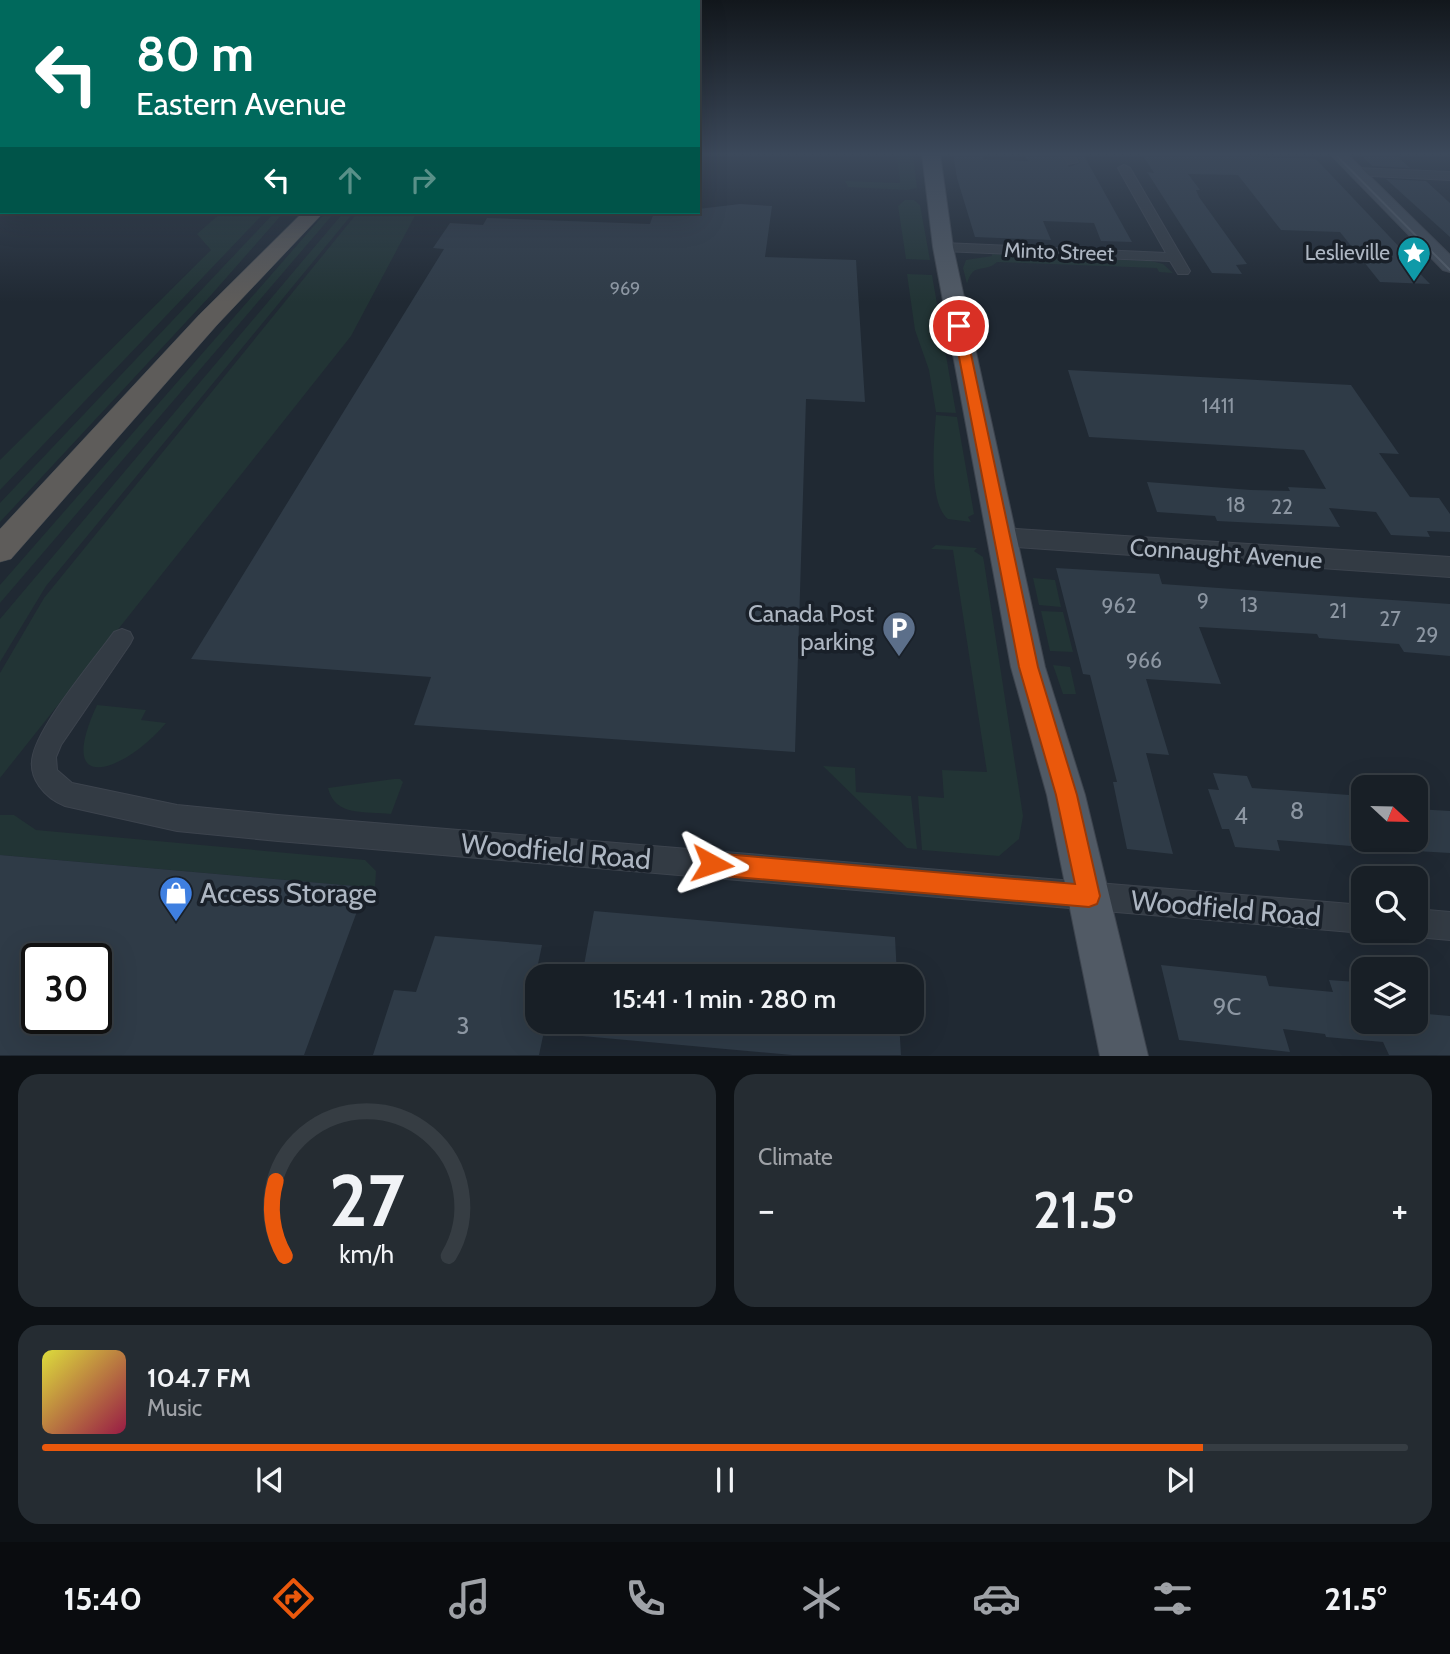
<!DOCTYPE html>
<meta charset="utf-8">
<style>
body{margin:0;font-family:Cabin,sans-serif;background:#252c32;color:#f1f3f6;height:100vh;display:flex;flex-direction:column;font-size:26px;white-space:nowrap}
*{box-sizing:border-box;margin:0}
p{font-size:23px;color:#9fa2a7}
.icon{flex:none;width:38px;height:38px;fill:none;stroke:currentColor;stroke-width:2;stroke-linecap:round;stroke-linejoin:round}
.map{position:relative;height:1056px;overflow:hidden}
.sheet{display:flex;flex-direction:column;gap:18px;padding:18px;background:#0d1115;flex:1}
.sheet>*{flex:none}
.guide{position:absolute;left:0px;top:0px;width:700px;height:214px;box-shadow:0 7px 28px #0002,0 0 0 2px #363d43;background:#00695c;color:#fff;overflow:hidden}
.needle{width:46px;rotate:112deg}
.fabs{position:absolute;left:1351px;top:775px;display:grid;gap:14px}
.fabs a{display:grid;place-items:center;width:77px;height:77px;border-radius:14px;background:#181f26;box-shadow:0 7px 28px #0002,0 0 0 2px #363d43;font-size:35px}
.speed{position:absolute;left:21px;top:943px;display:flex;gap:14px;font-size:35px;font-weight:700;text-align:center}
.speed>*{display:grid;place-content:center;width:91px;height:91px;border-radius:50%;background:#181f26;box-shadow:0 7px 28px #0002,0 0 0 2px #363d43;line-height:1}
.speed .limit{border:4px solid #111;border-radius:10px;background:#fff;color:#111}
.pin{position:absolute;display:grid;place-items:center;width:60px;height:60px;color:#fff;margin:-30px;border:4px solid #fff;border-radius:50%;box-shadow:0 2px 7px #0007}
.me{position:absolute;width:77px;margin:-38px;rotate:95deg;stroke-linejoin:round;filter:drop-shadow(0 0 5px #0008)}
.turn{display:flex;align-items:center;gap:24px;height:147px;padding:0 21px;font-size:32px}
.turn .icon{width:91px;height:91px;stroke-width:2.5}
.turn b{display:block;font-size:49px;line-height:60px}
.lanes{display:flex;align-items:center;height:66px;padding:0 21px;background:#0003;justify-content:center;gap:35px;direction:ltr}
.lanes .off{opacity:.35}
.big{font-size:52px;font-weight:600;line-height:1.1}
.sheet .widget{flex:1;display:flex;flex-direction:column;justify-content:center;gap:10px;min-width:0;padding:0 24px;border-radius:21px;background:#252c32}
.sheet .dial{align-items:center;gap:0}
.dial svg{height:182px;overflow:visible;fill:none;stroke:#363d43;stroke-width:7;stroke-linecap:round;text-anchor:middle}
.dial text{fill:#f1f3f6;stroke:none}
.song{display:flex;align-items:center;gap:21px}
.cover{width:84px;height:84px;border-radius:10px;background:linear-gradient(135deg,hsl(60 70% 55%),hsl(340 70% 35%))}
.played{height:7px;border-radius:4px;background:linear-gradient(90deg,#ea580c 85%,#363d43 85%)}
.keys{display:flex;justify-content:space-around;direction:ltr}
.heat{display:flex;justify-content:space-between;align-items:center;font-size:38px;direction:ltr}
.sheet .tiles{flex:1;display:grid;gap:18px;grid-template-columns:1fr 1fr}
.widget:last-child{grid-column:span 2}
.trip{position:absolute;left:525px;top:964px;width:399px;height:70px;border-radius:21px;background:#181f26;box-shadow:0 7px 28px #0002,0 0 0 2px #363d43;font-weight:600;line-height:70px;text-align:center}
.dock{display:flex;height:112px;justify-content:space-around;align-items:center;background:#0a0c0f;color:#9fa2a7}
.dock .icon{width:49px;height:49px}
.dock .current{color:#ea580c}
.dock b{font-size:32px;color:#f1f3f6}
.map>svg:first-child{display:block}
</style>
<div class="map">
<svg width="1450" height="1056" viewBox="0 0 1450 1056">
<rect width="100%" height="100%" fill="#202933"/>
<!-- green -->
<path fill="#223435" d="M897,154h16l4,34 -10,2 -59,-3 -3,-6 55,2z
M905,200h9l6,5 10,55 -24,-1 -8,-53z
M222,212h43l-265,278v-30l211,-210 -14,-16z
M275,212h9l-72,82 -212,228v-19z
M326,212h9l-335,391v-18z
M344,212h10l-308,374 -46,76v-43z
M358,212h59l-66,124 -351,442v-105l44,-75z
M992,254l159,7 12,3 10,9 -14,-1 -2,-4 -160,-6c-13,12 -24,-1 -30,22l-4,-16 3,-8 26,-4z
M907,274l25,1 24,138 -20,-1 -7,-42 -14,-40z
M936,415l21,2 17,97 -6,3 3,5 -23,-3c-20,-15 -14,-80 -12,-104z
M936,545l41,3 -3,3 9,6 1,5 39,254 -4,23 -20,17 -77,-6 -4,-54 26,2 -2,-28 45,2 -34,-222 -22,-1z
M1033,578l22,2 6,27 -22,-2z
M1041,611l22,1 10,40 -23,-1z
M1053,665l17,2 6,27h-13z
M97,705l49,5 -5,10 25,3c-39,47 -113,77 -69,-18z
M823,766l32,2 1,24 55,4 6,53 -10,-1z
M394,779h6l3,3 -12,32c-26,-3 -56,3 -63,-26z
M0,815h14l22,15 329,30 11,11 -1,17 -375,-33z"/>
<!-- building -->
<path fill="#2f3b47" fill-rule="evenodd" d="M953,154h29l1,5 45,2 -4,-7h36l9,13 11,-4 -3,-9h6l49,88 -31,-1 -7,-18 -51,-2 8,19 -76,-3 -18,-59z
M1142,154h108l2,3 64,2 90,95h-5l29,30 -50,-2 -40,-50 -59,-2 -43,-55 -50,-1 12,16h-4l3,7 48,67 -11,1 6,9 -30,-1 -65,-101 7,1z
M1360,154h35l15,14 -38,-2z
M1386,179l40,2 24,22v34z
M740,204l32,2 -7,51 91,3 9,142 -59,-3 -11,353 -381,-27 17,-48 -240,-18 253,-410 -11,-1 17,-25 33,2 4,-7 163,6 4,-12h44v-3z
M1068,370l283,15 48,69 -20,-1 31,44 29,1 11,16v18l-23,-1 3,6 -39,-2 -15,-23 -47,-4 11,19 -123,-6 -2,-5 -58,-4 -10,-30 104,8 39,1 -2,-4 38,2 -22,-39 -215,-13z
M1056,568l103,6 3,10 288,20v52l-46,-4 -5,-8 -80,-6 -2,-4 -118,-7 22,57 -75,-5 23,76 -23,-2 27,101 -46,-5 -14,-67h4l-27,-107 -7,-1z
M1213,773l34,3 5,12 111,8v51l-86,-7 3,11 -45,-4 -6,-18h-7l-14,-40 11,1z
M1416,809l34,2v42l-34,-2z
M0,855l366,32 -62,168h-304zM37,959h59v59h-59z
M594,911l301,26 2,39h-315z
M435,936l107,9 -13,62 8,1v14h9l-7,33h-166l21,-65 22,2z
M1161,965l105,11 3,10 64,6 -4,-12 27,2 7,19v21h53v-9l34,3v39h-61l-6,-13 -57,-5 -1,-3 -42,-5 7,23 -111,-12z
M583,1022h316l2,33h-109l-210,-19z"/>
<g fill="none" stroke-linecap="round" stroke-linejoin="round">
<!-- minor casing -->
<g stroke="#3d444e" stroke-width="2">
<path id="minor" d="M1062,154h12l4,8 -10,2z
M1124,165l6,3 60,103 -2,3h-10l-8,-13 -227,-10 -7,-4 7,-4 223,10 -48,-85z
M122,629l8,3 3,6 -3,6 -69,101 -5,12 1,13 15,13 105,22 101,10 1085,90v26h5l-5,2 -1085,-92 -101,-10 -112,-25c-20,-8 -38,-28 -32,-51 8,-33 60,-94 81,-123z
M1416,909l34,3v28l-34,-3 -10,-4 10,-2z"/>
</g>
<!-- tertiary casing -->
<g stroke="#3d444e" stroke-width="2">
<path id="tertiary" d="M1356,168l94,4v8l-99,-5 -2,-3 2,-3z
M1002,528l448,29v20l-448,-31 -9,-2 -3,-7 3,-7z"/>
</g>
<!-- secondary casing -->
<g stroke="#3d444e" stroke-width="2">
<path id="secondary" d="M1330,154h17l103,101v17l-7,-2z"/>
</g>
<!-- primary casing -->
<g stroke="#3d444e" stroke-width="2">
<path id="primary" d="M922,154h18l13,93 92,420 40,128 63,261h-48l-53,-261 -36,-128 -78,-420z"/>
</g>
<!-- trunk casing -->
<g stroke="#3e464f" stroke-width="1">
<path id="trunk" d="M303,212h21l-107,113 -206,234 -11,3v-33l199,-214z"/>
</g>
<!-- minor -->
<use href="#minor" fill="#333b44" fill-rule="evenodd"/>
<!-- tertiary -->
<use href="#tertiary" fill="#333b44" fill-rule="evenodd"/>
<!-- secondary -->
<use href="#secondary" fill="#414b57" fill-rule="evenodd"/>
<!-- primary -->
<use href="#primary" fill="#515a65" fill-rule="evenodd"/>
<!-- trunk -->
<use href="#trunk" fill="#5e5c5a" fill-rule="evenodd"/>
<!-- tram -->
<path stroke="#555f6b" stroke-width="2" d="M1335,154l115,116"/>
</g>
<!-- sky -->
<linearGradient id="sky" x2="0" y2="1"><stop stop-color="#12171c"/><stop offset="0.51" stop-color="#3c495b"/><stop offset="1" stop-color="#3c495b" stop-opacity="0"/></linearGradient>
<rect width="1450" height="302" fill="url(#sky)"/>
<!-- route -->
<path fill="#ea580c" stroke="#983908" stroke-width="2" d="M959,322l6,4 73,341 39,128 23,101 -3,8 -8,3 -377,-32 -8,-3 -3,-8 3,-7 8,-4 363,31 -19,-89 -37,-128 -66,-341z"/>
<!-- icons -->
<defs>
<g id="sight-pin" transform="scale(1.75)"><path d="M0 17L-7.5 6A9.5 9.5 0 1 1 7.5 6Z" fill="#0f9aa8" stroke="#192029"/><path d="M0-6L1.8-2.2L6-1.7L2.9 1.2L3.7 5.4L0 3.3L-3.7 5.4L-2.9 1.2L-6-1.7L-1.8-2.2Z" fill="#fff"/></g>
<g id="parking-pin" transform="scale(1.75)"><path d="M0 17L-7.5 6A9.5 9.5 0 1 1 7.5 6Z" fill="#5c6f8a" stroke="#192029"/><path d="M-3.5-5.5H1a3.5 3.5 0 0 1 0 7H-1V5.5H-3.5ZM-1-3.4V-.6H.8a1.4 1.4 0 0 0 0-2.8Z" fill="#fff"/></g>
<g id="shop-pin" transform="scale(1.75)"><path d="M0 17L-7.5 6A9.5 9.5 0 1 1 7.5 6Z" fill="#3f7fe0" stroke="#192029"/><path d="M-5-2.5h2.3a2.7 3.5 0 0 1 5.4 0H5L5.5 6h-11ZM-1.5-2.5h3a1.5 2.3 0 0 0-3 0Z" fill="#fff"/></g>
</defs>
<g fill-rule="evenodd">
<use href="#sight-pin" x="1414" y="253"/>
<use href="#parking-pin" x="899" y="628"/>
<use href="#shop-pin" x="176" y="893"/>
</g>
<g text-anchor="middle" stroke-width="7" stroke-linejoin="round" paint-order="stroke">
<!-- far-number labels -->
<g font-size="18" fill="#8c96a2">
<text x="625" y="295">969</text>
</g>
<!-- far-street labels -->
<g font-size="21" fill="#adb6c2" stroke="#192029">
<text transform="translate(1059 252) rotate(2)" y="7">Minto Street</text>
</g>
<!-- far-poi labels -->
<g font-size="21" fill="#adb6c2" stroke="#192029" text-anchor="end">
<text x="1390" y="260">Leslieville</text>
</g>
<!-- number labels -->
<g font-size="21" fill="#8c96a2">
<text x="1218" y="413">1411</text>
<text x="1236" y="512">18</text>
<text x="1282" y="514">22</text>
<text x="1203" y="608">9</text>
<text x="1249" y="612">13</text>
<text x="1119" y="613">962</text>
<text x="1338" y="618">21</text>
<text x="1390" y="626">27</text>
<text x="1427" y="642">29</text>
<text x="1144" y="668">966</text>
</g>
<!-- street labels -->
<g font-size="24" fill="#adb6c2" stroke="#192029">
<text transform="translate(1226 554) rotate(4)" y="8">Connaught Avenue</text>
</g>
<!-- poi labels -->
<g font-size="24" fill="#adb6c2" stroke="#192029" text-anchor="end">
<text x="874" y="622">Canada Post<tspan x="874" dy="28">parking</tspan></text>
</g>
<!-- near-number labels -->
<g font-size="24" fill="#8c96a2">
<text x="1297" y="819">8</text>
<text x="1241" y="824">4</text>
<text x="1227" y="1015">9C</text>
<text x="463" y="1034">3</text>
</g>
<!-- near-street labels -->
<g font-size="28" fill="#adb6c2" stroke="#192029">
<text transform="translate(556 851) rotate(5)" y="10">Woodfield Road</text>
<text transform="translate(1226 908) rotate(5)" y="10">Woodfield Road</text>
</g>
<!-- near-poi labels -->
<g font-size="28" fill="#adb6c2" stroke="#192029" text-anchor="start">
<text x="200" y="903">Access Storage</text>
</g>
</g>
</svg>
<div class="fabs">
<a><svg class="needle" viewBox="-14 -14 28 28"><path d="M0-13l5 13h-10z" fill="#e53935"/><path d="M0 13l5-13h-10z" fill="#9fa2a7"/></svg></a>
<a><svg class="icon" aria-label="search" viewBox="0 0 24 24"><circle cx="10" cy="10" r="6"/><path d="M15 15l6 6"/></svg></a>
<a><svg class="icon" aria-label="layers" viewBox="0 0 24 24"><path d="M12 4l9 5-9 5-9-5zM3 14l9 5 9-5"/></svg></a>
</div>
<div class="speed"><div class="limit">30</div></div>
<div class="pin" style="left:959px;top:326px;background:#d93025"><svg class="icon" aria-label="arrive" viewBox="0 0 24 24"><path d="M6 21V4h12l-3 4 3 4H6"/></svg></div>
<svg class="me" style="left:712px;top:864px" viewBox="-20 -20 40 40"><path d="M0-17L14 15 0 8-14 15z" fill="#ea580c" stroke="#fff" stroke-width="4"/></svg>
<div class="trip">15:41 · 1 min · 280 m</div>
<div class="guide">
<div class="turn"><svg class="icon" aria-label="left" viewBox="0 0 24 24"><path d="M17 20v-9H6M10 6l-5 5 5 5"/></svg><div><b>80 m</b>Eastern Avenue</div></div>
<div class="lanes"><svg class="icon" aria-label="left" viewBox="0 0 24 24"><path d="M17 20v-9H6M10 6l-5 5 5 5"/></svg><svg class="icon off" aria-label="ahead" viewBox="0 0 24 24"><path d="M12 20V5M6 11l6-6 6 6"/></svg><svg class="icon off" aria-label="right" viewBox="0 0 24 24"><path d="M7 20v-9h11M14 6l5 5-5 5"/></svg></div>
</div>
</div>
<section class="sheet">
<div class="tiles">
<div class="widget dial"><svg viewBox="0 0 100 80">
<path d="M14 69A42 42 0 1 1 86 69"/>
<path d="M14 69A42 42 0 0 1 10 36" stroke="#ea580c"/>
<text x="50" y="56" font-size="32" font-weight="700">27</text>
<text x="50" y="72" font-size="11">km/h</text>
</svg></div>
<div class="widget"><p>Climate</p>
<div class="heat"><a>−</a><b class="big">21.5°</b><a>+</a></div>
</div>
<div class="widget">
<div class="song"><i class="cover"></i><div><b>104.7 FM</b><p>Music</p></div></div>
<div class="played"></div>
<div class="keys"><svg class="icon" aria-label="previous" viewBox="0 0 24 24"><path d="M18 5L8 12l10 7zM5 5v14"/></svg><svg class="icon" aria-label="pause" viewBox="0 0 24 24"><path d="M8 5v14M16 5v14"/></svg><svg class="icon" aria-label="next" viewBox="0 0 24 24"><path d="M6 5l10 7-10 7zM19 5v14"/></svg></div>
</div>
</div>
</section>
<nav class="dock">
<b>15:40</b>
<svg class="icon current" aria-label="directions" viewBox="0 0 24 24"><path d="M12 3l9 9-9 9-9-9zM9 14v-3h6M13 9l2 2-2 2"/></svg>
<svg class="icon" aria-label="music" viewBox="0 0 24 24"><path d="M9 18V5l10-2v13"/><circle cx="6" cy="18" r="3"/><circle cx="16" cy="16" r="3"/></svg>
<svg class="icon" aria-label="phone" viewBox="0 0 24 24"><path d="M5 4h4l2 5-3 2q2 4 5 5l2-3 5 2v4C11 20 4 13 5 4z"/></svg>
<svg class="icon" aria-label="climate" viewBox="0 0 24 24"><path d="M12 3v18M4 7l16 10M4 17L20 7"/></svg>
<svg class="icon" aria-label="car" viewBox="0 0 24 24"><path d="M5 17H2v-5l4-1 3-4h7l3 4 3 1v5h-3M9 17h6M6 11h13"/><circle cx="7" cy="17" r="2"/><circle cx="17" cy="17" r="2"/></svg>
<svg class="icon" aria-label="filters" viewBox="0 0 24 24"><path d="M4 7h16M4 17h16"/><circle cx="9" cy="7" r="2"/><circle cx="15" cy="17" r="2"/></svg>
<b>21.5°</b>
</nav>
